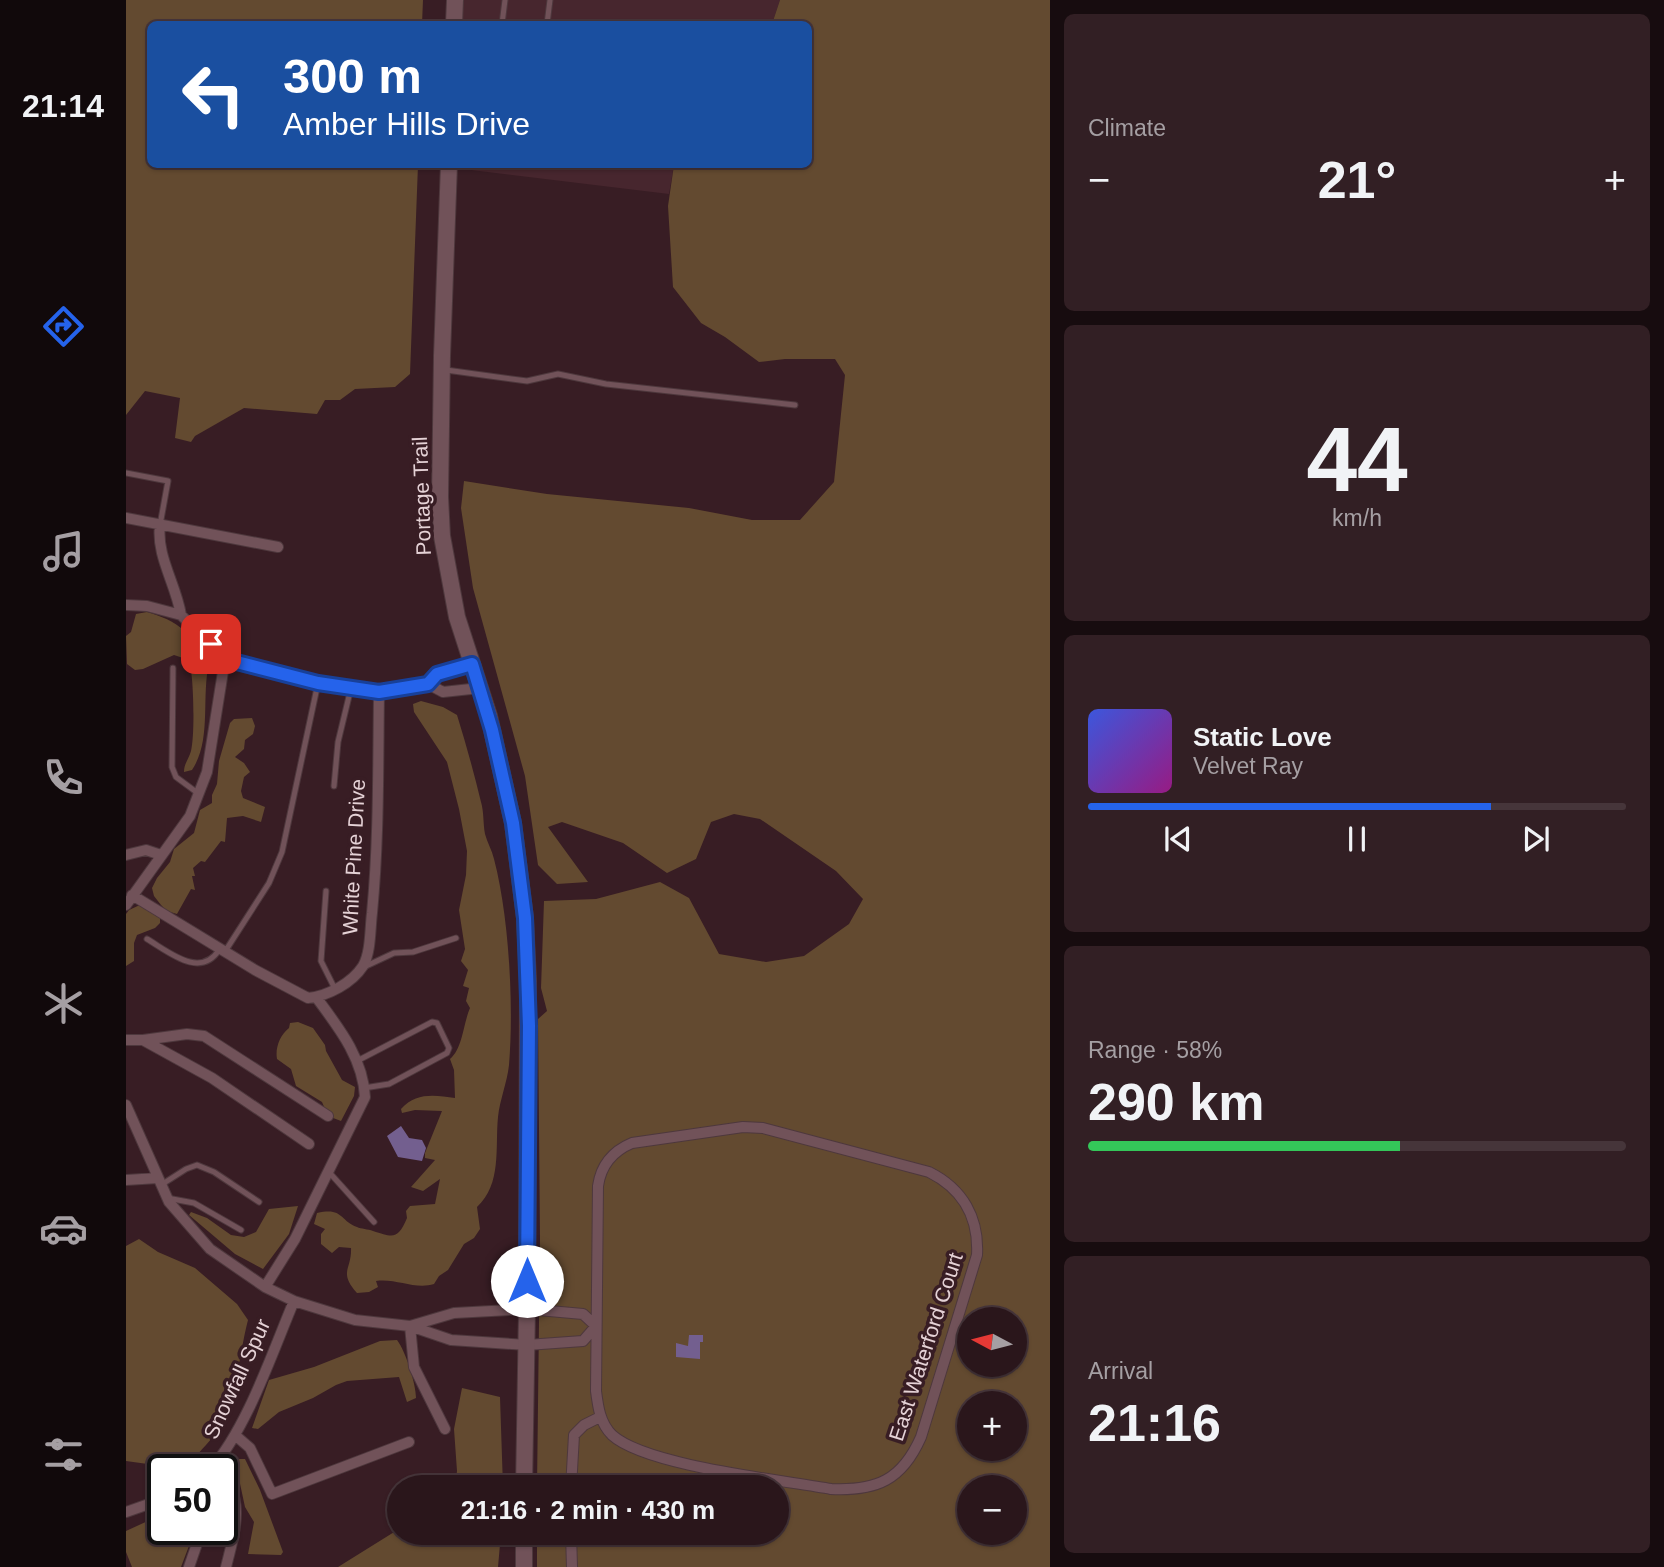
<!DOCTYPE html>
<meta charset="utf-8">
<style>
body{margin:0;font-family:Arial,sans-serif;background:#321f24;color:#f1f3f6;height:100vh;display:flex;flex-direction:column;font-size:26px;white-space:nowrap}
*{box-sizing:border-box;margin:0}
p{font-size:23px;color:#a59fa3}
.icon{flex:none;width:38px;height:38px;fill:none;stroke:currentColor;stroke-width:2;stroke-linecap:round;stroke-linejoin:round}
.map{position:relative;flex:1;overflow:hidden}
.details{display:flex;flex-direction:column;gap:14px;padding:14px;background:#170c0f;width:614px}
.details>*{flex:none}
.top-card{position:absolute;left:21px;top:21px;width:665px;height:147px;border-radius:10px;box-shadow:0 2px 5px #0004,0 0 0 2px #46353a;background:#1a4fa0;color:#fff;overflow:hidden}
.needle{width:46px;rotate:277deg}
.controls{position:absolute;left:831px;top:1307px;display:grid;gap:14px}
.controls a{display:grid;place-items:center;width:70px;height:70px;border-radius:50%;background:#2a161b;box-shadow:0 2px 5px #0004,0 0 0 2px #46353a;font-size:35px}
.speed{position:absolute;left:21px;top:1454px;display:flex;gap:14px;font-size:35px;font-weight:700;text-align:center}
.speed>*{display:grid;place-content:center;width:91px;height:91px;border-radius:50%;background:#2a161b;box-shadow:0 2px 5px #0004,0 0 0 2px #46353a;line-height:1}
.speed .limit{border:4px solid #111;border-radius:10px;background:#fff;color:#111}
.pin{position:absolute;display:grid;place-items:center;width:60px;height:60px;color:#fff;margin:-30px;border-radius:14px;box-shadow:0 4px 10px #0006}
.me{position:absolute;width:77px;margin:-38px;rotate:0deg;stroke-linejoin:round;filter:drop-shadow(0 0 5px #0008)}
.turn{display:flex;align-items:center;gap:24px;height:147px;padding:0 21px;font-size:32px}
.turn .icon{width:91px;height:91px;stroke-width:2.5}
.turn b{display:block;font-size:49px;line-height:60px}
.big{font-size:52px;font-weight:800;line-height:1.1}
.details .widget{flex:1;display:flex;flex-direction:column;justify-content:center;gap:10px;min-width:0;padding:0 24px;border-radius:10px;background:#321f24}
.details .dial{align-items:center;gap:0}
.dial b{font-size:91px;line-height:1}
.song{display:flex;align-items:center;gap:21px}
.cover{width:84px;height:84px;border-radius:10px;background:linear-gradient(135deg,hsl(230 70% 55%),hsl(310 70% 35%))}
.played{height:7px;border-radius:4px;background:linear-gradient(90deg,#2563eb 75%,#46353a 75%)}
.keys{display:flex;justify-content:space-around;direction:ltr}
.heat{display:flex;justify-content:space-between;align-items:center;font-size:38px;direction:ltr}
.charge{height:10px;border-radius:5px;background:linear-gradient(90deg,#34c759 58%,#46353a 0)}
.trip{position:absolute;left:261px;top:1475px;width:402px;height:70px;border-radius:35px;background:#2a161b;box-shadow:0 2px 5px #0004,0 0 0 2px #46353a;font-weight:800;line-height:70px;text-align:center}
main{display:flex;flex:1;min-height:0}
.tabs{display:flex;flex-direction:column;width:126px;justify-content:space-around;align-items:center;background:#11090b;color:#a59fa3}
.tabs .icon{width:49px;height:49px}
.tabs .on{color:#2563eb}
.tabs b{font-size:32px;color:#f1f3f6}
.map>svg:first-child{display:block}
</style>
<main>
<nav class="tabs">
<b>21:14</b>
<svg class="icon on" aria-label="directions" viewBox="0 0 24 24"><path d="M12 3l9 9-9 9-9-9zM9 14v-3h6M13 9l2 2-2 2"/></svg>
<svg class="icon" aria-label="music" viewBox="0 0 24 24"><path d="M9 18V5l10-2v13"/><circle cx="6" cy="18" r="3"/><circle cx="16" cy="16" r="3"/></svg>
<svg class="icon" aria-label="phone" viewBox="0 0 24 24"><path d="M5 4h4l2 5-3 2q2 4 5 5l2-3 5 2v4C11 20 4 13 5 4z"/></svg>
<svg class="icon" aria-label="climate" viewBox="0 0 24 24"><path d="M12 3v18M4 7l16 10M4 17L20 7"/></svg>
<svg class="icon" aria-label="car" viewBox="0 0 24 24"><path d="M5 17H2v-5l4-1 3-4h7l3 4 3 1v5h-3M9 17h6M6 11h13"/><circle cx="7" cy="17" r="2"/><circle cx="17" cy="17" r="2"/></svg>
<svg class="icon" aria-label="filters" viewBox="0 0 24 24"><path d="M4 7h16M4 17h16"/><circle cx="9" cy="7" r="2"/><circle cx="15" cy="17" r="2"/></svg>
</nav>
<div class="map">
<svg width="924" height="1567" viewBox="0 0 924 1567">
<rect width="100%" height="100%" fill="#381d24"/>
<!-- built -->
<path fill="#47262e" d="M336,0h318l-8,24h-311z
M329,164l219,1 -5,29 -214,-26z"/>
<!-- green -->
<path fill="#634a30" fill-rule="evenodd" d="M0,0h297l-1,24h-272v140l268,1 -8,209 -15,13 -40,2 -15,11h-15l-8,14 -73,-6 -49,28 -4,6 -16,-4 5,-40 -35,-7 -19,24z
M654,0h270v1567h-513v-34h240v-45l-240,-1 3,-248 -2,-220 9,-8 -6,-23 3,-87 52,-2 64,-17 29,16 30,56 47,8 38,-6 45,-32 14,-25 -27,-28 -76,-52 -26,-5 -23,8 -15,37 -29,14 -44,-30 -61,-21 -14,5 40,55 -31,2 -19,-19 -13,-89 -52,-188 -12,-80 3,-27 83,13 142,14 63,12h48l34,-38 11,-107 -10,-16h-50l-26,3 -34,-25 -24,-14 -28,-36 -5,-81 6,-41 134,-1v-140h-36zM844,1320h45v45h-45zM844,1404h45v45h-45zM844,1488h45v45h-45z
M21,612c13,4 28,9 37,19l-3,17h14l14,15c-8,35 3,77 -17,107l-8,2c0,-9 5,-13 7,-21 4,-15 3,-76 -2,-91l-15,-5 -31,14 -8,1 -8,-6 -1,-28 5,-4 5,-18z
M295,701l22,6 14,8c9,29 17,58 24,87 3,10 2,21 4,32 2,8 7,16 9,25 15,57 20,147 15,206 -2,18 -9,34 -11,52 -3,31 4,67 -21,90l3,22 -6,9 -10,6 -16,26 -9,6 -5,8c-19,6 -38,-6 -58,-3l2,6 -9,5 -12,1c-19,-21 -5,-24 -6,-45l-12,-1 -7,6 -11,-9v-10l4,-5 -11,-5 3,-11c26,-6 22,7 40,14 4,2 11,2 16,4 21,7 25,8 34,-13l-1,-7 4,-5 25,-2 5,-25 -17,12 -12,-4 24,-27 -10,-2v-5l17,-42 -27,-1 -13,3 -1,-4c15,-17 34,-14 54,-11l-1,-28 -4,-11c13,-11 13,-35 20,-51l-4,-7 3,-13 -6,-2 5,-16 -7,-9 4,-12 -6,-39 7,-35 1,-24 -8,-42 -12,-47 -33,-50 -1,-8z
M126,718l3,8 -2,8 -8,6 -1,9 -9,8 9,6 6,9 -6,5 -3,14 2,7 22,9 -4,15 -18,-6 -16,2 -2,24 -4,-1 -16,21 -4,-1 -8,7 2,8h-3l3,14 -4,-1 -14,25 -10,-3 -6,-6 -7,-9 -2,-8 5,-10 13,-16 4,-13 20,-16 6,-23 12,-7v-8l5,-11 2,-23 11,-38 4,-4z
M16,904l18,13v6l-5,5 -18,7 -3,8v18l-8,5v-52l3,-4z
M172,1022l15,6 12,17 1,6 16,29 13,7 -1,9 -13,25 -13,-5 -6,-14 -26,-16 -5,-17 -14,-10c-2,-11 3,-24 12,-31l1,-5z
M172,1206l-9,28 -26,35 -28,-15 -46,-39 2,-3 16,6 24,17 13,2 12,-5 13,-23z
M13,1239l19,13 37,16 42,36 11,16c-11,42 -11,93 -42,125 -5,5 -10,12 -16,15 -20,8 -43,4 -64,1v-215z
M271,1340c9,12 19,44 19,58l-9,4 -8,-25 -52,4 -11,4 -23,13 -34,14 -21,17 -6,-1 17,-48 45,-13 66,-26z
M336,1388l38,9 3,90h-48l2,-16 -3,-42z
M113,1459h6l15,31 23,62 -2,3 -33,-1 6,-32 -9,-15 -9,-42z
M37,1514v16h32l-14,37h-49l-6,-15v-21z
M273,1529v4h102l-3,34h-160z"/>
<!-- water -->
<path fill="#735f8f" d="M275,1126l8,12 13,2 4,8 -4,13 -24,-4 -11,-21z
M563,1335h14v7h-3v17l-24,-2v-14l12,3z"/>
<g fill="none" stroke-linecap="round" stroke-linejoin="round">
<!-- service casing -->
<g stroke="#4e383d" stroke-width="7">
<path id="service" d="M376,24l3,-24
M421,24l3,-24
M320,370l81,11 31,-7 48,10 189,21
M0,473l42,8 -8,44
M47,668l-1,99 4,10 23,17
M208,786l4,-44 13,-54
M200,891l-5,70 14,28
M21,939c22,13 53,40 72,11
M100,950l43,-67 13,-31 36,-169
M238,967l30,-14 19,-1 43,-14
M231,1061l75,-39 5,1 12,25 -2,5 -58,31 -25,4
M202,1171l46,51
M35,1185l25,-16 11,-4 17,7 45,30
M41,1198l27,5 47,27"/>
</g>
<!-- minor casing -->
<g stroke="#4e383d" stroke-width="12">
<path id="minor" d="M0,518l152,29
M34,525c-4,31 16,59 21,90
M0,605l21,1 34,9 44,44 93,24 61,9 49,-8 15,8 37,-4
M302,684l9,-10 35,-10
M0,855l20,-5 15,5
M6,895l123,75 53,28c20,-2 44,-15 55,-32 8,-14 7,-37 9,-53 7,-73 6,-147 7,-221
M0,905l64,-89 17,-44 18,-113
M0,1040h17l69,38 97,66
M17,1040l44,-6 17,2 124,80
M0,1105l43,97 41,47 55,38 29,14 61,19 55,6 41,14 76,5 56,-4 13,-15 -13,-12 -56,-5 -73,4 -44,13
M617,1127l20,1 166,44c34,17 50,46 48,83l-56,182c-19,43 -44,54 -90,52 -49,-9 -185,-23 -219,-54 -12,-12 -14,-28 -16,-44l2,-205c3,-21 15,-35 34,-43z
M0,1180l32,-2
M139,1287l30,-48 70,-142c-2,-39 -26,-69 -49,-100
M284,1326l4,41 31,62
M109,1435l15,13 22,46 137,-52
M92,1461c26,39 19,63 8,106
M84,1470c37,-41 62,-117 84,-169
M445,1488l3,-53 10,-10 16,-8
M0,1512l37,-13
M445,1533l1,34
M63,1567l11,-32"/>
</g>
<!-- secondary casing -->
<g stroke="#4e383d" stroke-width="18">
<path id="secondary" d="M328,24l1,-24
M323,164l-7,192 -2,141 2,39 15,81 32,99 24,107 12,95 3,63 -1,328 -3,179
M398,1533v34"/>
</g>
<!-- service -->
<use href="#service" stroke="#715259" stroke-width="5"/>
<!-- minor -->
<use href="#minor" stroke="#715259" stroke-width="10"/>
<!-- secondary -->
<use href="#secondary" stroke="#715259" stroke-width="16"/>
</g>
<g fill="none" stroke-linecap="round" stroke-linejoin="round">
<!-- route casing -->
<g stroke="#184099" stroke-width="18">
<path id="route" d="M85,644l14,15 93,24 61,9 49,-8 9,-10 35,-10 20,66 21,93 12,95 4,108 -2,255"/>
</g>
<!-- route -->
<use href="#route" stroke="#2563eb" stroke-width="12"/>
</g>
<g text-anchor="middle" stroke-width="7" stroke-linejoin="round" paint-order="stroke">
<!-- street labels -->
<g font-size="21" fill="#e5d2d6" stroke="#381d24">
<text transform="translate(296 496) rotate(-92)" y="7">Portage Trail</text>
<text transform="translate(228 857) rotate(-87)" y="7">White Pine Drive</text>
<text transform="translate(800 1347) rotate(-72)" y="7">East Waterford Court</text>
<text transform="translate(111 1379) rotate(-65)" y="7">Snowfall Spur</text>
</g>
</g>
</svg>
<div class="controls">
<a><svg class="needle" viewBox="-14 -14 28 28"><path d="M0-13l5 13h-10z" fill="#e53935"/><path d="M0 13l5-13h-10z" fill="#a59fa3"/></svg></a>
<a>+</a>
<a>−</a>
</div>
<div class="speed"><div class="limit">50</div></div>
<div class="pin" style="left:85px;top:644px;background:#d93025"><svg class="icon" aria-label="arrive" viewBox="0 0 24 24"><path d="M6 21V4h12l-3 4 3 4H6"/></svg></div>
<svg class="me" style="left:401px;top:1281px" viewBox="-20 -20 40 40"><circle r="19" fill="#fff"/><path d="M0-13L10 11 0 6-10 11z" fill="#2563eb"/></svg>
<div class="trip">21:16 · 2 min · 430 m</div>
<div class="top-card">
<div class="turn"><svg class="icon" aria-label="left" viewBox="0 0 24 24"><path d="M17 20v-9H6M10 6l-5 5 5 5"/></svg><div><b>300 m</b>Amber Hills Drive</div></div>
</div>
</div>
<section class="details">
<div class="widget"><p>Climate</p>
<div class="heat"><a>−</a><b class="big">21°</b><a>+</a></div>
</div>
<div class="widget dial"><b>44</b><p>km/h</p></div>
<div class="widget">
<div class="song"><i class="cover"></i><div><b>Static Love</b><p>Velvet Ray</p></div></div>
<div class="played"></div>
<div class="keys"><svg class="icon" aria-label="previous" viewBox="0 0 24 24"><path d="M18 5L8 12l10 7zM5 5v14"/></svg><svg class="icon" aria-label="pause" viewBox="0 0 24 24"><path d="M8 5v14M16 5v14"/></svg><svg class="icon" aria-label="next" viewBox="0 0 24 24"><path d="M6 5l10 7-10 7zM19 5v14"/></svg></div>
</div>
<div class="widget"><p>Range · 58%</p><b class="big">290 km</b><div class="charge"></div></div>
<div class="widget"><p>Arrival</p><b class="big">21:16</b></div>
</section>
</main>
